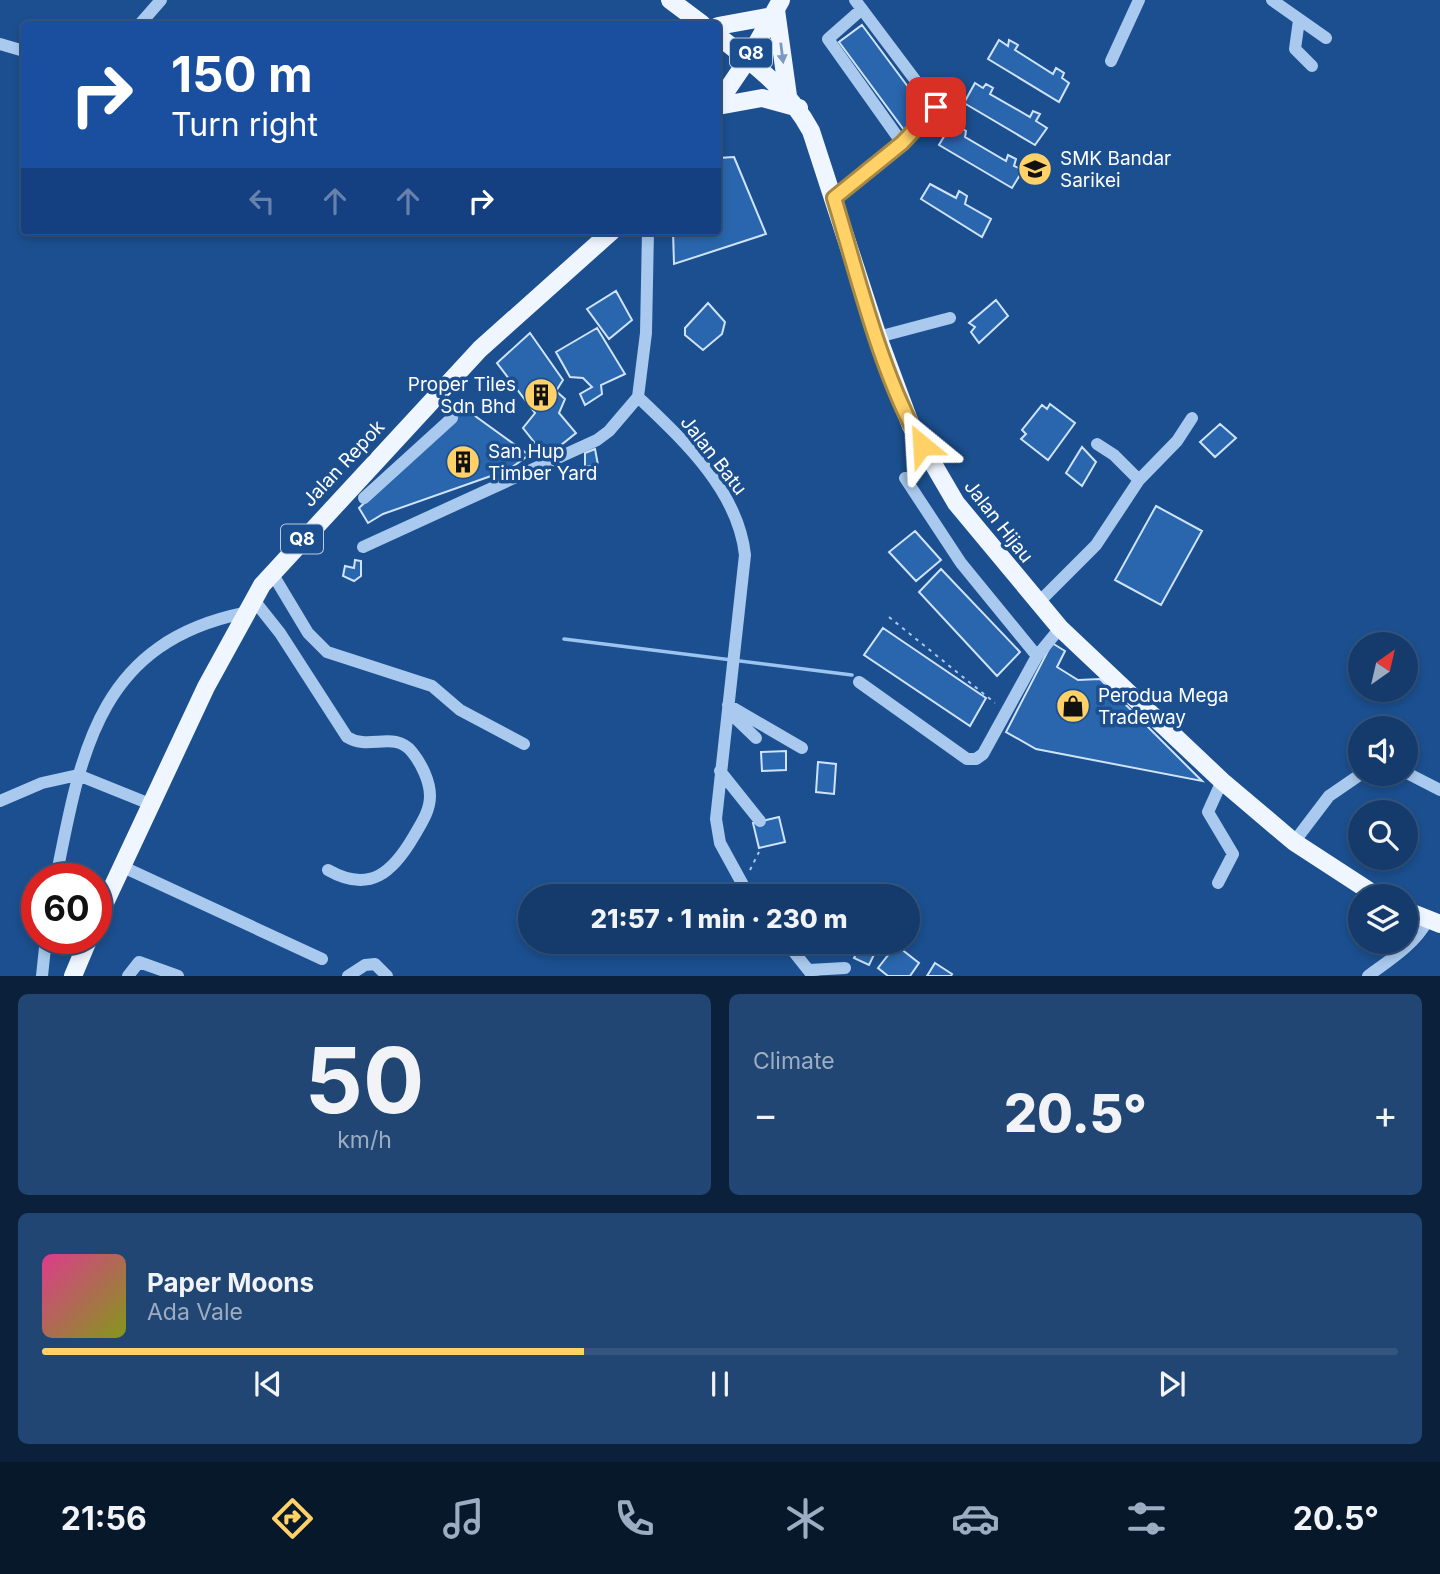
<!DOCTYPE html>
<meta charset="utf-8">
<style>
body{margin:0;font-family:Inter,sans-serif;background:#214673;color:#f1f3f6;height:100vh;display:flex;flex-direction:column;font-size:26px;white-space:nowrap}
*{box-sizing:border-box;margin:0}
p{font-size:23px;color:#9dadc1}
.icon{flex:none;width:38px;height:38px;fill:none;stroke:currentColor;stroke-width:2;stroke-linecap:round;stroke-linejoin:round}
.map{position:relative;height:976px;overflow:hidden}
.drawer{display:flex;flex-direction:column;gap:18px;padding:18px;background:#0b203b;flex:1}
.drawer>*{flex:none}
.hud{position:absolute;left:21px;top:21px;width:700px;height:214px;border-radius:7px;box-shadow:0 4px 10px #0003,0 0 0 2px #33557e;background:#1a4fa0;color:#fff;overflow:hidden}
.needle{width:46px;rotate:34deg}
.fabs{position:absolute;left:1348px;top:632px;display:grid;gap:14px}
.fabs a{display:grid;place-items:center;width:70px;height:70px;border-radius:50%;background:#143b6b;box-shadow:0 4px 10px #0003,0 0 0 2px #33557e;font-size:35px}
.speed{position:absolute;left:21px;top:863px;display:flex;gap:14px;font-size:35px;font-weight:700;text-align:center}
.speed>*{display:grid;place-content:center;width:91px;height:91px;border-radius:50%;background:#143b6b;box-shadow:0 4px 10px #0003,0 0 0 2px #33557e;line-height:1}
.speed .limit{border:10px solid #d22;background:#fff;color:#111}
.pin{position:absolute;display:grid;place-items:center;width:60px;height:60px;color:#fff;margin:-30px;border-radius:14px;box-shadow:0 4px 10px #0006}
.me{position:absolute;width:77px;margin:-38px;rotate:333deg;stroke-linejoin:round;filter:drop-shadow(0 0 5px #0008)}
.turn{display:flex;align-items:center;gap:24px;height:147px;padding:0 35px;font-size:32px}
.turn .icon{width:91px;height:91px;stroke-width:2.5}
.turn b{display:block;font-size:49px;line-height:60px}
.lanes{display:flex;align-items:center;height:66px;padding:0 35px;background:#0003;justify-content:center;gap:35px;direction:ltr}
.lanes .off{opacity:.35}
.big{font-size:52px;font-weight:800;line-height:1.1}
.drawer .card{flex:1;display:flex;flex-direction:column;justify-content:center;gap:10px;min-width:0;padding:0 24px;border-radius:10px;background:#214673}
.drawer .dial{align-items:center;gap:0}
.dial b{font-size:91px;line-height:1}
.song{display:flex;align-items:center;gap:21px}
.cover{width:84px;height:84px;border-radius:10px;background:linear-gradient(135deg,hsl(330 70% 55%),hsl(70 70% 35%))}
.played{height:7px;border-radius:4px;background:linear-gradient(90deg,#ffd166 40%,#33557e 40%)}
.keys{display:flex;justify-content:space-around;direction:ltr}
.heat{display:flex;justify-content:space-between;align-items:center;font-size:38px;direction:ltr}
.drawer .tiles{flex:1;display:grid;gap:18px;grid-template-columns:1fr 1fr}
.card:last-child{grid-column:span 2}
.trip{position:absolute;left:518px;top:884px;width:402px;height:70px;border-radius:35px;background:#143b6b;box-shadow:0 4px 10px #0003,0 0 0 2px #33557e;font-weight:800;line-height:70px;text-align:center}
.tabs{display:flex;height:112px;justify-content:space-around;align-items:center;background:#08182b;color:#9dadc1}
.tabs .icon{width:49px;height:49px}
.tabs .current{color:#ffd166}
.tabs b{font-size:32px;color:#f1f3f6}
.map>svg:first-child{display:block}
</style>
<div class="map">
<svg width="1440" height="976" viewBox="0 0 1440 976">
<rect width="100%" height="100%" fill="#1b4f8f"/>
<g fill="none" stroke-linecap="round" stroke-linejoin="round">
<!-- stream -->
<path stroke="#9cc4f0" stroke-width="3.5" d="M564,639l288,36"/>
</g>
<!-- building -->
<path fill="#2a66ad" stroke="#cfe3fa" stroke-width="2" d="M862,25l67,90 -22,19 -68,-92z
M999,40l9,6 1,-6 9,5 -3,5 38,24 3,-6 8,5 -2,5 7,5 -10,19 -71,-43z
M975,83l8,5 3,-4 7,4 -3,6 40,23 3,-6 7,3 -4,7 11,7 -12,17 -71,-42z
M960,127l6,4 -1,6 41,24 2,-6 8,4 -2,7 9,4 -11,18 -73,-43 10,-17 8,5z
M734,157l32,77 -92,30 -1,-33h45v-73z
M930,184l26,14 3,-7 8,5 -2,8 26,15 -9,18 -61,-38z
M616,291l16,29 -23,19 -22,-30z
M996,300l12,16 -29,27 -8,-11 4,-5 -6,-4z
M708,303l17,19 -3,12 -19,16 -18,-15v-7z
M597,328l28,46 -24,11 1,9 -17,11 -5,-11 12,-7 -9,-9 -13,-1 -14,-25z
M530,333l33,47 -7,11 9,8 -6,14 17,20 -30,24 -23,-29 12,-15 -38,-50z
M1050,404l25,19 -27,37 -27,-21 5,-5 -4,-4 20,-25 5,4z
M464,408l65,47 -21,15 -125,44 -15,9 -9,-15z
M1220,424l16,14 -21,19 -15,-15z
M1082,447l14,15 -14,24 -16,-13z
M595,449l3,16 -13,2v-14z
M1156,506l46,25 -41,74 -46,-25z
M915,531l26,29 -25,21 -27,-29z
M355,560l6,1v15l-7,5 -11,-5 2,-10 9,2z
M941,569l79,83 -23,24 -78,-84z
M883,628l103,70 -16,28 -106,-71z
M1052,643l13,8 -8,16 21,13 22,-1 102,102 -166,-32 -30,-17z
M786,751v19l-24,1 -1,-19z
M818,762l18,2 -2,30 -18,-2z
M779,817l6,25 -26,6 -6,-25z
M862,942l17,2 -10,21 -15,-7z
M896,945l23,18 -9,13h-22l-10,-8z
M935,963l17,11 -1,2h-24z"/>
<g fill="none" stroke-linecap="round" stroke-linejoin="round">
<!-- path -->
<path stroke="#a9c9ee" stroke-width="2" stroke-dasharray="3.5 5" stroke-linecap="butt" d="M889,617l106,86
M750,870l9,-18"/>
<!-- minor -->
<path stroke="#a9c9ee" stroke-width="12" d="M1272,0l54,38
M862,9l-34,30 74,104
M1299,20l-4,29 17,17
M140,24l21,-24
M0,44l24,7
M1111,61l28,-61
M834,198l68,-55 35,-34 -82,-109
M648,231l-2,102 -8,64c45,43 100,93 107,158l-29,264 4,24 29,53
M878,337l72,-19
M905,478l56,85 76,93
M1139,480l38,-39 15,-23
M364,498l88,-80 1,-7 -17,-17
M363,547l234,-107 12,-9 29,-34
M272,573l36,60 19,19 105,34 28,24 64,34
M253,599l27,34 67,104c22,14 47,-7 65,15 9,11 18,29 18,44 0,15 -9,28 -16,40 -21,36 -44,58 -86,34
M1038,603l58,-58 43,-65 -25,-25 -17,-11
M859,682l108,77h9l7,-5 54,-98 23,-28
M728,705l74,43
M730,713l26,25
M720,771l40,50
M1405,772l35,18
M0,801l42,-18 36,-8 72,29
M1294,842l35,-46 32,-22
M121,866l201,93
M56,878c25,-126 42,-235 188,-265
M1218,883l15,-29 -25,-42 14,-31
M786,942l27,34
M809,970l36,-2
M42,976l4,-38
M128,976l11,-14 39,14
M348,976l17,-11 10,-1 12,12
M1368,976c23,-17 46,-31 60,-56"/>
<!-- major -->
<path stroke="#f0f6ff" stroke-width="18" d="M670,0l32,24
M776,10l12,86
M718,26l55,-10
M718,36c36,28 71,54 93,95l67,206 33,89 45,77 104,125 162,153 72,61 83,54
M718,103l30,-44 33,-59
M718,106l44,-8 37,10
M1405,910l35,14
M96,922l110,-235 56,-102 218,-236 132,-118
M73,976l16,-38"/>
</g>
<!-- one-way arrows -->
<defs><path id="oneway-solid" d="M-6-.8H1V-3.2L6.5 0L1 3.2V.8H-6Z" transform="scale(1.75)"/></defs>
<use fill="#7b9ac1" href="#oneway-solid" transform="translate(782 53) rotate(83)"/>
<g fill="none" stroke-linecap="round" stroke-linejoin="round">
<!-- route casing -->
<g stroke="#a68842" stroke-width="18">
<path id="route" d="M922,445c-41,-70 -64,-169 -88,-247l68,-55 34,-36"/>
</g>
<!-- route -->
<use href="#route" stroke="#ffd166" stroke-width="12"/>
</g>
<!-- icons -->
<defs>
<g id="school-disc" transform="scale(1.75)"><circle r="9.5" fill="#ffd166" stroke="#1b4f8f"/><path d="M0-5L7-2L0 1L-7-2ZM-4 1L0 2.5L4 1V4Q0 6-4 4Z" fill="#111"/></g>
<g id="building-disc" transform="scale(1.75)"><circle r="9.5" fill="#ffd166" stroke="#1b4f8f"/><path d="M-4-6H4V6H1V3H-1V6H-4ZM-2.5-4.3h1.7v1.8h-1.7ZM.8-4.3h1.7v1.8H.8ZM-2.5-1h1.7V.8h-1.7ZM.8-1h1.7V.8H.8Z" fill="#111"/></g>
<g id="shop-disc" transform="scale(1.75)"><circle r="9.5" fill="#ffd166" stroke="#1b4f8f"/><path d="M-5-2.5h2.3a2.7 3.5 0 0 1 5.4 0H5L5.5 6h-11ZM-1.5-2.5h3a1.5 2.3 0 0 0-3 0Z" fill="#111"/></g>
</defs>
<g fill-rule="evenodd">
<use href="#school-disc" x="1035" y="169"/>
<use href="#building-disc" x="541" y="395"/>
<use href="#building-disc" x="463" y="462"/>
<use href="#shop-disc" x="1073" y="706"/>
</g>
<g text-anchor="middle" stroke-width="7" stroke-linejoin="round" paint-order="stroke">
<!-- shield labels -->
<g fill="#1b4f8f" stroke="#bbcadd" stroke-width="2">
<rect x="730" y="38.5" width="42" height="29" rx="5"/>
<rect x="281" y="524.5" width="42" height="29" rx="5"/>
</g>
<g font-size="18" font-weight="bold" fill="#fff">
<text x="751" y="59">Q8</text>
<text x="302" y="545">Q8</text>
</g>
<!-- poi labels -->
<g font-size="19" fill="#fff" stroke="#1b4f8f" text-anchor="start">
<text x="1060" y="165">SMK Bandar<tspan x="1060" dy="22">Sarikei</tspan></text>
<text x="516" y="391" text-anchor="end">Proper Tiles<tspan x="516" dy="22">Sdn Bhd</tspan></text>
<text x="488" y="458">San Hup<tspan x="488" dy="22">Timber Yard</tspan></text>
<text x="1098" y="702">Perodua Mega<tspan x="1098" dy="22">Tradeway</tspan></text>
</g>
<!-- street labels -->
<g font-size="19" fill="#fff" stroke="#1b4f8f">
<text transform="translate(714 455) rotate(52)" y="7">Jalan Batu</text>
<text transform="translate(343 463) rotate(-47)" y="7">Jalan Repok</text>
<text transform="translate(999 521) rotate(52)" y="7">Jalan Hijau</text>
</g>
</g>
</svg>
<div class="fabs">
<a><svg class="needle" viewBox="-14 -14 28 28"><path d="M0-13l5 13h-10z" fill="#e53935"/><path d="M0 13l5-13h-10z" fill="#9dadc1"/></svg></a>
<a><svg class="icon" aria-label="sound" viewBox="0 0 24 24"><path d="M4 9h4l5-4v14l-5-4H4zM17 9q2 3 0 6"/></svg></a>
<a><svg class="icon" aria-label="search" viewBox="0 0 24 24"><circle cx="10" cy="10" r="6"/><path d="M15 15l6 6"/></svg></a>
<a><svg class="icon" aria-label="layers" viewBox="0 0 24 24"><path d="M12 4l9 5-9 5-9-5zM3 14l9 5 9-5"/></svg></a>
</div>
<div class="speed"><div class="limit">60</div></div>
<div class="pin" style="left:936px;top:107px;background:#d93025"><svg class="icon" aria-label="arrive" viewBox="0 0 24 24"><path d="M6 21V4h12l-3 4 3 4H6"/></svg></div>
<svg class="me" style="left:922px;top:445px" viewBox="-20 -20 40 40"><path d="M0-17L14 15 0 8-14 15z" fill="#ffd166" stroke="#fff" stroke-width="4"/></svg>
<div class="trip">21:57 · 1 min · 230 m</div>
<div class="hud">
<div class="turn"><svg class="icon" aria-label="right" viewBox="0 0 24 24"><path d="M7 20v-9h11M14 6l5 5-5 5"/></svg><div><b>150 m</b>Turn right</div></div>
<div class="lanes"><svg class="icon off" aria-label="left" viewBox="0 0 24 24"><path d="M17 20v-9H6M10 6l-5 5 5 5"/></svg><svg class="icon off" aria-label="ahead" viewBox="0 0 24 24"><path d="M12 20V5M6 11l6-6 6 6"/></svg><svg class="icon off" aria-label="ahead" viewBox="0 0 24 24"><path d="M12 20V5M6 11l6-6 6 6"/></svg><svg class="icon" aria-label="right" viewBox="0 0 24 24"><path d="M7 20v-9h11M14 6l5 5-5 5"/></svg></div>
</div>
</div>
<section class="drawer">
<div class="tiles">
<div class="card dial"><b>50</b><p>km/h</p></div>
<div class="card"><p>Climate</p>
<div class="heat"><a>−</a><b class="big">20.5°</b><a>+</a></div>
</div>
<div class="card">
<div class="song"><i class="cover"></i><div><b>Paper Moons</b><p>Ada Vale</p></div></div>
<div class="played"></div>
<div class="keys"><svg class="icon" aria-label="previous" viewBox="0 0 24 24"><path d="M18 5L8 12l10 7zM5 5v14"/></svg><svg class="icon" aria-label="pause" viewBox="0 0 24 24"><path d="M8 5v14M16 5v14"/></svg><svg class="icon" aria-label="next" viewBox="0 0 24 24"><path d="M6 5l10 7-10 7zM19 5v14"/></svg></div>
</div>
</div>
</section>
<nav class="tabs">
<b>21:56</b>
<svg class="icon current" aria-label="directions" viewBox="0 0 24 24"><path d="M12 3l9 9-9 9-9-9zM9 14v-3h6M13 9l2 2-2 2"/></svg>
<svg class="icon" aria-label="music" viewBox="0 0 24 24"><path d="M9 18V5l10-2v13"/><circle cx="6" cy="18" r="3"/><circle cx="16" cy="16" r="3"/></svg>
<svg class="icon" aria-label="phone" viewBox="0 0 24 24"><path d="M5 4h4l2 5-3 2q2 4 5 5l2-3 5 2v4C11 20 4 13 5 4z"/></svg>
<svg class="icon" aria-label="climate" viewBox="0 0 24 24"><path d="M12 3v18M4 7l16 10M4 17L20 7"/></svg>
<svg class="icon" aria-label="car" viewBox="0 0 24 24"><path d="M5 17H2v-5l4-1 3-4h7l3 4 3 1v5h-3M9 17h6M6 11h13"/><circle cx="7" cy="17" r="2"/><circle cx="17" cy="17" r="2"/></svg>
<svg class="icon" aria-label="filters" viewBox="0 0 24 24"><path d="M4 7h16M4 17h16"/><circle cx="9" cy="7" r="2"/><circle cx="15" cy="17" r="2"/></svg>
<b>20.5°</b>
</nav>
